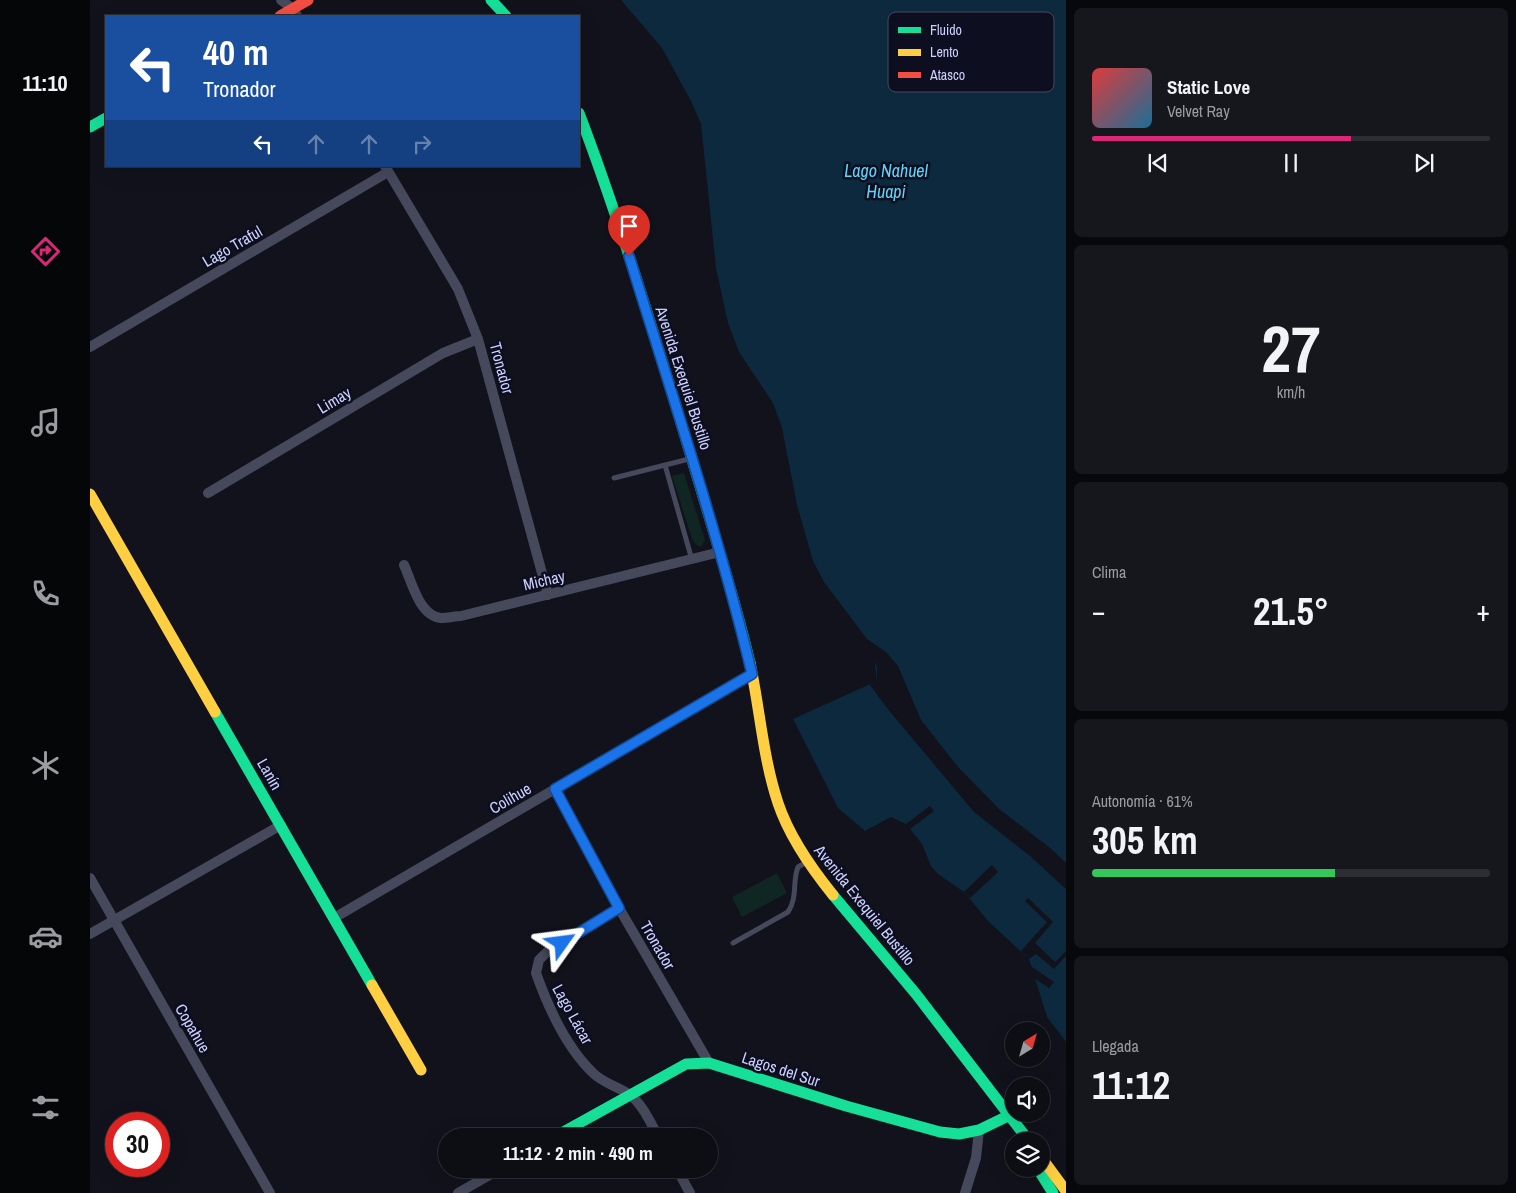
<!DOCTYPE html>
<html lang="es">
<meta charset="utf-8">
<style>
body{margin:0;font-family:"Archivo Narrow",sans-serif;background:#16171d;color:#f1f3f6;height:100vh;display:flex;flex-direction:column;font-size:19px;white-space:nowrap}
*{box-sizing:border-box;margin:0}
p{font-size:16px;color:#9a9ca0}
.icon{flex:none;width:28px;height:28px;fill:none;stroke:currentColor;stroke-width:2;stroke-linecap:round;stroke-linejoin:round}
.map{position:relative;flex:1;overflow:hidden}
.details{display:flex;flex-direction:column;gap:8px;padding:8px;background:#07080b;width:450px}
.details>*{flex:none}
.banner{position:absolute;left:15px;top:15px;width:475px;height:152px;border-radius:0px;box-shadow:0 5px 20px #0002,0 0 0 1px #2d2e34;background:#1a4fa0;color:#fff;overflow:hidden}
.needle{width:32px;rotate:37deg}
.controls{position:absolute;left:915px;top:1022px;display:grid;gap:10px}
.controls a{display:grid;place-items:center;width:45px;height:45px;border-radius:50%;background:#0d0e14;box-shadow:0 5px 20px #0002,0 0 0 1px #2d2e34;font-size:25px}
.speed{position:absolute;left:15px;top:1112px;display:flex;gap:10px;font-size:25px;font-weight:700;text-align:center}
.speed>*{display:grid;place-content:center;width:65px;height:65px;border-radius:50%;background:#0d0e14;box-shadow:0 5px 20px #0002,0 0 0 1px #2d2e34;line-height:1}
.speed .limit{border:8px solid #d22;background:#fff;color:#111}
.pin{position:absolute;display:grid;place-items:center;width:42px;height:42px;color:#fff;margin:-51px -21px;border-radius:50% 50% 50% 0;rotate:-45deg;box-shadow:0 0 5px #0007}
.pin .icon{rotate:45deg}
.me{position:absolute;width:55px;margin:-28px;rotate:59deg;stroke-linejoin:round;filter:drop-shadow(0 0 4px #0008)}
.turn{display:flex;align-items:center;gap:18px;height:105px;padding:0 15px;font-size:22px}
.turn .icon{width:65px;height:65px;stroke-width:2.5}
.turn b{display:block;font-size:35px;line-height:42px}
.lanes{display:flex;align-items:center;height:48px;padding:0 15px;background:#0003;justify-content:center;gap:25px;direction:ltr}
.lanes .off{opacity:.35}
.big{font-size:38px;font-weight:800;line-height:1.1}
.details .widget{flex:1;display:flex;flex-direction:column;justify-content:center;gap:8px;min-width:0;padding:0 18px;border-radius:8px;background:#16171d}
.details .dial{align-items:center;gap:0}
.dial b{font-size:65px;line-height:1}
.song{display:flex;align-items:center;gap:15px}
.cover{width:60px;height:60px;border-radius:8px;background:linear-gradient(135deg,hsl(0 70% 55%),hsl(200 70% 35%))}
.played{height:5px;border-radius:2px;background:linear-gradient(90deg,#db2777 65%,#2d2e34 65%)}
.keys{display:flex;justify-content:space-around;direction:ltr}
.heat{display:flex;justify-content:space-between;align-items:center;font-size:28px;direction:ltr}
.charge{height:8px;border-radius:4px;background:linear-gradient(90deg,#34c759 61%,#2d2e34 0)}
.trip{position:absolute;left:348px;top:1128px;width:280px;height:50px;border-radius:25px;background:#0d0e14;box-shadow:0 5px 20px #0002,0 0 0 1px #2d2e34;font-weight:800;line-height:50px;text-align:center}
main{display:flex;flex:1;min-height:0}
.tab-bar{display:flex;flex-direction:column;width:90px;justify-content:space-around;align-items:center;background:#050608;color:#9a9ca0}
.tab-bar .icon{width:35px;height:35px}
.tab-bar .current{color:#db2777}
.tab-bar b{font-size:22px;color:#f1f3f6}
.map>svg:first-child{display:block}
</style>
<main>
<nav class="tab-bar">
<b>11:10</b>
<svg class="icon current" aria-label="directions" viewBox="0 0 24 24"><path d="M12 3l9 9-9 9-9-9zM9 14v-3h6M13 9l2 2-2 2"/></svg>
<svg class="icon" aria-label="music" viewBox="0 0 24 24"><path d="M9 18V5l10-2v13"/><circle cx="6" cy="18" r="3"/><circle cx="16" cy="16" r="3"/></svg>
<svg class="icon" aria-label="phone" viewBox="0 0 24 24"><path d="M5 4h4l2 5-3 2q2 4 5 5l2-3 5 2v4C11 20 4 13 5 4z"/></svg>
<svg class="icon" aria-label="climate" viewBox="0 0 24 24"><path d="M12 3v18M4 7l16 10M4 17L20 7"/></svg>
<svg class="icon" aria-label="car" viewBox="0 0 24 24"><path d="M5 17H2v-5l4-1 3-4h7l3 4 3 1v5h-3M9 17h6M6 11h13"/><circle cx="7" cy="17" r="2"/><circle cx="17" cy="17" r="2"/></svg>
<svg class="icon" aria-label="filters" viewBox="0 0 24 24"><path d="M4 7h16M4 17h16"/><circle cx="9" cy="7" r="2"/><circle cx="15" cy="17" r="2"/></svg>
</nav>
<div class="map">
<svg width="976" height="1193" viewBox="0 0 976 1193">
<rect width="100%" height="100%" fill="#11121b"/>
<!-- green -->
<path fill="#102622" d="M594,473l21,67 -4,7 -5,-2 -4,-6 -20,-63z
M687,873l10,20 -45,24 -10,-20z"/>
<!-- water -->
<path fill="#0c293d" d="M531,0h445v1042l-19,-25 -18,-58 -41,-38 -24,-29 -26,-18 -7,-8 -9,-22 -16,-20 -15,-7 -26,14 -27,-23 -45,-89 84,-38 -3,-27 -7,-15 -43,-57 -11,-21 -16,-56 -15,-77 -9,-25 -34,-51 -11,-29 -12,-55 -15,-144 -10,-23 -29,-53z"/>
<!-- pier -->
<path fill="#11121b" d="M777,639l19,13 12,14 23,54 37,47 41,42 50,38 17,16v26l-36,-33 -56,-44 -87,-104 -17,-23 7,-4v-14z
M840,806l4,5 -24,18 -4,-5z
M902,865l6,7 -28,26 -6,-6z
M938,898l25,24 -18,21 20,19 11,-11v5l-12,13 -18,-15 -7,5 -8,-8 26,-29 -22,-21z
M939,965l25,17 -5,6 -18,-12z"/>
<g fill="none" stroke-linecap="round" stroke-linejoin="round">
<!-- lane -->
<path stroke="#46495c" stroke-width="5" d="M575,465l27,95
M524,478l75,-19
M643,943l55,-31c10,-15 4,-30 10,-45l9,-5"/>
<!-- street -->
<path stroke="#46495c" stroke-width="10" d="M191,0l12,9 4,7
M295,166l73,123 20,50 70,256
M0,347l298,-175
M118,493l235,-140 35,-14
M314,565c8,17 15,51 37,53 7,0 14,-2 20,-2l259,-64
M465,789l64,119 90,155
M0,878l180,315
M529,908l-71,43 -9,9 -3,13c12,34 31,75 57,100 11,11 25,13 37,22 13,10 20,27 28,41
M244,918l418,-244
M0,934l191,-109
M587,1169l13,24
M368,1193l42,-24
M875,1193l11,-35 3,-28"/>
<!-- fast -->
<path stroke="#16e098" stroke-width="11" d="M401,0l15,16
M489,113c39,103 71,208 103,313 23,79 49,157 68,237
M0,127l16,-9
M125,712l157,273
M743,895l83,99 113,147
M466,1136l130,-72 23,-1 137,43 94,26 19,2 20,-4 29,-14
M948,1169l15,24"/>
<!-- slow -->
<path stroke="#ffcf43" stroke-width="11" d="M0,494l125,218
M660,663c10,47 13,95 28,140 11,33 34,66 55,92
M282,985l49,85
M951,1157l25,34"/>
<!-- jam -->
<path stroke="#f24e42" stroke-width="11" d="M190,16l28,-16"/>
</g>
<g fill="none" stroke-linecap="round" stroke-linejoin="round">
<!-- route casing -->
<g stroke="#114b97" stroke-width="12">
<path id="route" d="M472,943l57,-35 -64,-119 197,-115c-34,-141 -80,-279 -123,-418"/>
</g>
<!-- route -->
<use href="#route" stroke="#1a73e8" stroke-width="9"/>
</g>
<g text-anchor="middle" stroke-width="5" stroke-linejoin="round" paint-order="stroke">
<!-- street labels -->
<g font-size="16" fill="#ccd1fe" stroke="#0d0e1f">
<text transform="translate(142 246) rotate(-30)" y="6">Lago Traful</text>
<text transform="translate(412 368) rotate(75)" y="6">Tronador</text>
<text transform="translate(594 378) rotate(72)" y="6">Avenida Exequiel Bustillo</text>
<text transform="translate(244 400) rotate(-31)" y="6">Limay</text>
<text transform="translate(454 580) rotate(-13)" y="6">Michay</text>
<text transform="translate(180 774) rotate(60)" y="6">Lanín</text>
<text transform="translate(420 798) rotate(-30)" y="6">Colihue</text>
<text transform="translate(775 905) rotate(51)" y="6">Avenida Exequiel Bustillo</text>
<text transform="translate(568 945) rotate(60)" y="6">Tronador</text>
<text transform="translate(483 1014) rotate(61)" y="6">Lago Lácar</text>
<text transform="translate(103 1028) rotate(60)" y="6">Copahue</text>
<text transform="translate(691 1069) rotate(18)" y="6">Lagos del Sur</text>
</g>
<!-- water labels -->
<g font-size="18" font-style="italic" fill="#5bd7fd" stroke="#0d0e1f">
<text x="796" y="177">Lago Nahuel<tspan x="796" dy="21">Huapi</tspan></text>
</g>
</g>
<!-- legend -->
<rect x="798" y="12" width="166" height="80" rx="8" fill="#0d0e1f" stroke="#464862" stroke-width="1"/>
<rect x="808" y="27" width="23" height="6" fill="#16e098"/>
<rect x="808" y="49" width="23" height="7" fill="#ffcf43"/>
<rect x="808" y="72" width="23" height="6" fill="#f24e42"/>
<g font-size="14" fill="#ccd1fe">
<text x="840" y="35">Fluido</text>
<text x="840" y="57">Lento</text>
<text x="840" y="80">Atasco</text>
</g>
</svg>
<div class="controls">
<a><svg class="needle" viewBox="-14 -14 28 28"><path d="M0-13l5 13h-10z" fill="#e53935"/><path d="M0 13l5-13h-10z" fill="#9a9ca0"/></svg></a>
<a><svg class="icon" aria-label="sound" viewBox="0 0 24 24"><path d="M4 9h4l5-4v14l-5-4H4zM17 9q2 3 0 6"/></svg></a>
<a><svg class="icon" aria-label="layers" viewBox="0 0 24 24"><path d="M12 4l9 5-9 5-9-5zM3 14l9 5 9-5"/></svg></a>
</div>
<div class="speed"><div class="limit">30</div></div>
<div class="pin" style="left:539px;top:256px;background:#d93025"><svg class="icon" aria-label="arrive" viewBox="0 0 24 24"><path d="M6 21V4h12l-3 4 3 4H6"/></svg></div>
<svg class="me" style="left:472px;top:943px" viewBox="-20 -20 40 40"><path d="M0-17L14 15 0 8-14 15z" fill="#1a73e8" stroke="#fff" stroke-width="4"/></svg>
<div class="trip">11:12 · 2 min · 490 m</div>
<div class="banner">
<div class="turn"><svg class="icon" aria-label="left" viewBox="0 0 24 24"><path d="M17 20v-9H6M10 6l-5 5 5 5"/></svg><div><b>40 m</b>Tronador</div></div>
<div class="lanes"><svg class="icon" aria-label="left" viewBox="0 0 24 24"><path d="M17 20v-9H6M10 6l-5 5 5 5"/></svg><svg class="icon off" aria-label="ahead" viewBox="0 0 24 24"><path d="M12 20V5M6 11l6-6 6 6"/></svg><svg class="icon off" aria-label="ahead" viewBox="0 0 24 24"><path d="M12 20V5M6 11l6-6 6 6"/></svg><svg class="icon off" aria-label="right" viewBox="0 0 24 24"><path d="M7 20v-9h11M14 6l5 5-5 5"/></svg></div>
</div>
</div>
<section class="details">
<div class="widget">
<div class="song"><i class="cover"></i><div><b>Static Love</b><p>Velvet Ray</p></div></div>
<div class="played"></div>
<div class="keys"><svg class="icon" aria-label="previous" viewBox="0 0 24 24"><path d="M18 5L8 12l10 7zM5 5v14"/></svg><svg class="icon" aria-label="pause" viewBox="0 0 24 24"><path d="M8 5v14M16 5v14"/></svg><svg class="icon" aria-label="next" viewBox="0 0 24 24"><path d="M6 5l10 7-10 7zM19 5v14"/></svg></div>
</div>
<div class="widget dial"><b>27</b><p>km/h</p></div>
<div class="widget"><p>Clima</p>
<div class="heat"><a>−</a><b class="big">21.5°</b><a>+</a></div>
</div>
<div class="widget"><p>Autonomía · 61%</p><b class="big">305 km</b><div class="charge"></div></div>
<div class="widget"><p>Llegada</p><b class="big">11:12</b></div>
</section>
</main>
